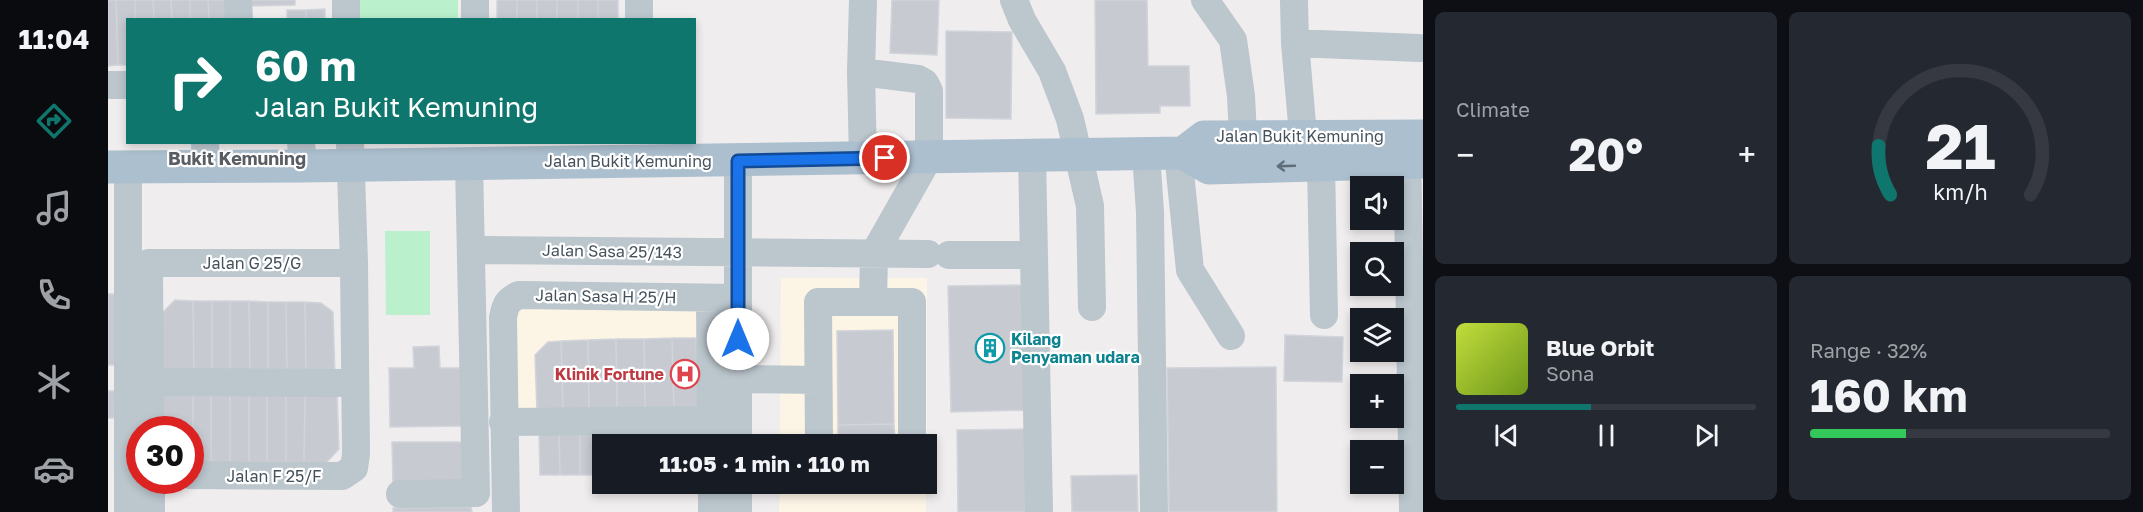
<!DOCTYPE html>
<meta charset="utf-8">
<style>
body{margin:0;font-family:"Golos Text",sans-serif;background:#242831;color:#f1f3f6;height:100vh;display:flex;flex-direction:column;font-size:22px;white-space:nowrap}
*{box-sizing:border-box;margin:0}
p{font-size:20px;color:#9ea1a6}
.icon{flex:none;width:33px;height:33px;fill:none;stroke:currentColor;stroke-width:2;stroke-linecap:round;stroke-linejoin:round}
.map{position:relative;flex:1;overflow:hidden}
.drawer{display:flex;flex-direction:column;gap:12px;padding:12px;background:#0d0f14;width:720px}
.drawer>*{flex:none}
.hud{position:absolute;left:18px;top:18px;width:570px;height:126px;border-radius:0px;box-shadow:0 3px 9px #0003;background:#0f766e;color:#fff;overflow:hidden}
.buttons{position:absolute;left:1242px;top:176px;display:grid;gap:12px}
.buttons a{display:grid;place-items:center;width:54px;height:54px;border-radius:0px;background:#171b24;box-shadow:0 3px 9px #0003;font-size:30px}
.speed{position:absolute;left:18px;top:416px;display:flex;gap:12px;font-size:30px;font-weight:700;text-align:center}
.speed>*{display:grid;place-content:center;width:78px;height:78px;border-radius:50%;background:#171b24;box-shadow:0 3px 9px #0003;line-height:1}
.speed .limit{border:9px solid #d22;background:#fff;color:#111}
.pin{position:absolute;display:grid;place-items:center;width:51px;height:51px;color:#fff;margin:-26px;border:3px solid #fff;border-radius:50%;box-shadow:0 2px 6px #0007}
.me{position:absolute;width:66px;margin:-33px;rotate:0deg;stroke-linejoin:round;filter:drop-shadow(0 0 4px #0008)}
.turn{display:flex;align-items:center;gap:21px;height:126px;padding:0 30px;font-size:27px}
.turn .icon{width:78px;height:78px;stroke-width:2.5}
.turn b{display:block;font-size:42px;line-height:51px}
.big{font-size:45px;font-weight:700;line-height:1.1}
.drawer .card{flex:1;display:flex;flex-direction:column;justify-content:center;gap:9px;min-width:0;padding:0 21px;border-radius:9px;background:#242831}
.drawer .dial{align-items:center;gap:0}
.dial svg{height:156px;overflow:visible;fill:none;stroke:#363941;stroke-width:7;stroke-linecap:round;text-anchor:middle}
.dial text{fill:#f1f3f6;stroke:none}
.song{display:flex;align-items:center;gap:18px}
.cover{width:72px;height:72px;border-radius:9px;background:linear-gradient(135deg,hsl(70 70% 55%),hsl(80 70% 35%))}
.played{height:6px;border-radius:3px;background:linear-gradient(90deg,#0f766e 45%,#363941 45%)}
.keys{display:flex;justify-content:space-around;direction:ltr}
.heat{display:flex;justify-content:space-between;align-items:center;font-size:33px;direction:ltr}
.charge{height:9px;border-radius:4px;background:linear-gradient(90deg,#34c759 32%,#363941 0)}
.drawer .tiles{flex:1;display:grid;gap:12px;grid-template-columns:repeat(2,1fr)}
.trip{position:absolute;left:484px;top:434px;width:345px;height:60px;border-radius:0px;background:#171b24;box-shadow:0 3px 9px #0003;font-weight:700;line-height:60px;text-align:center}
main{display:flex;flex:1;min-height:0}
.tabs{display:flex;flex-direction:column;width:108px;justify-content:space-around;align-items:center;background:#090b0e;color:#9ea1a6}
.tabs .icon{width:42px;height:42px}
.tabs .active{color:#0f766e}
.tabs b{font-size:27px;color:#f1f3f6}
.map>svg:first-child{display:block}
</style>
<main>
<nav class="tabs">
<b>11:04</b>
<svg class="icon active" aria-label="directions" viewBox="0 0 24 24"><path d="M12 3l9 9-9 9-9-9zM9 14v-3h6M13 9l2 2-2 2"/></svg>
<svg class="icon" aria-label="music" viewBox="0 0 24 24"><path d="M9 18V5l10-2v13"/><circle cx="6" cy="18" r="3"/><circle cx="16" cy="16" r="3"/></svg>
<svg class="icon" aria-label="phone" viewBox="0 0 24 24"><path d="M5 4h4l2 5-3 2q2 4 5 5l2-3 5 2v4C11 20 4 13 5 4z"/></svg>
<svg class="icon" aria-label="climate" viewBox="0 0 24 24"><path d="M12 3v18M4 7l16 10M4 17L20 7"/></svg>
<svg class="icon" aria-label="car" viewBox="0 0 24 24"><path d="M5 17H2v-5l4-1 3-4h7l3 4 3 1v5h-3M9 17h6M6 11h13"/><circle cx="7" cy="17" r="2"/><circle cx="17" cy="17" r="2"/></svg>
</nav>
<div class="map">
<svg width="1315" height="512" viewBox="0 0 1315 512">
<rect width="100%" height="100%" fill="#f0edee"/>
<!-- commercial -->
<path fill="#fcf5e6" d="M673,278h146v166h-147z
M597,305v110l-195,2 3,-109z
M672,483h146v29h-147z"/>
<!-- green -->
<path fill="#baf0cc" d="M246,0h104v19h-104z
M277,231h45v84h-44z"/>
<!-- building -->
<path fill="#c7cbd1" stroke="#d1d4da" stroke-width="1.5" d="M0,0h8l2,65 -10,1z
M8,0h19v20h-7v45h-10z
M27,0h18l1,20h-19z
M45,0h18l1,20h-18z
M63,0h19v20h-18z
M82,0h18l1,20h-19z
M100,0h18l1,20h-18z
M142,0h45v5l-45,1z
M389,0h20v20h-20z
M409,0h20v20h-20z
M429,0h20v20h-20z
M449,0h21v20h-21z
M470,0h20v20h-20z
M490,0h20v20h-20z
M784,0h47l-2,55 -47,-2z
M987,0h52l1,66h41l1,40h-30v7l-64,1z
M217,9v11h-19v-10z
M179,10h19v10h-19z
M838,31l66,1 -1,87 -65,-1z
M920,285l3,125 -80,2 -3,-126z
M0,294h14v71h-14z
M67,300l18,1 1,75h-34l-2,-59z
M85,301h19v75h-18z
M104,301h18v75h-18z
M122,301h19l1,75h-20z
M141,301l19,1v74h-18z
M160,302h18l1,74h-19z
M178,302h19l1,74h-19z
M197,302l16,1 12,9 2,64h-29z
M785,330l1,94 -56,1 -1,-94z
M1177,335l58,2 -1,45 -58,-1z
M564,338l2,71 -29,1 -1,-71z
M564,338h24l2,71h-24z
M508,339l1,71 -28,1 -1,-71z
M508,339h28l1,71h-28z
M480,340l1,71h-26l-2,-70z
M453,341l2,70 -26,1 -2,-57 13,-13z
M331,346l1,22h21l1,58 -72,1 -1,-59h25l-1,-21z
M1168,367l1,145h-108l-2,-144z
M49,390h36v72l-3,-1v-32h-34z
M85,390h18v72h-18z
M103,390h19v72h-19z
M122,390h19v72h-19z
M141,390l18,1v71h-18z
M0,391h7l-1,27h-6z
M159,391h19v71h-19z
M178,391h19l-1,71h-18z
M197,391h32l2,58 -13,14 -22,-1z
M786,424l1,20h-57v-19z
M492,429h21v15h-18v31h-2z
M492,429l1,46h-21v-45z
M513,429h21v15h-21z
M534,429h20v15h-20z
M554,429h27v15h-27z
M926,429l1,83h-77l-1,-82z
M431,430h20l1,45h-20z
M451,430h21v45h-20z
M284,442h72v41l-71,1z
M1029,475l1,37h-66l-1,-36z
M363,507l1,5h-79v-4z"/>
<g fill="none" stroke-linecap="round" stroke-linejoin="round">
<!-- minor -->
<path stroke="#bbc6cd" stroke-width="28" d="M130,0l1,20
M238,0v20
M367,0v20
M531,0v20
M755,0l-2,72 2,86
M906,0l8,20 30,51 18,48 20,87 2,101
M1097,0l28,40 8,56 2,40
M1186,0l1,43 8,92
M1187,43l124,5
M753,72l57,7 7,4 4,8v66l-55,97 -1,48
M0,85h20
M1299,141l6,371
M97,142l1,25
M193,142l2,24
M1070,153l12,117 41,66
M1038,154l4,58 4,300
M924,156l7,356
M630,161v283
M1213,165l3,150
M377,250l443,4
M841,255h85
M602,298l1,146
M630,379l80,1
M42,382l205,1
M395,422l208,-2
M42,429l-1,-166h205
M711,444l-1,-142h94v142
M82,475l152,1 12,-8 2,-14 -2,-191 -4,-121
M43,480v32
M604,483v29
M630,483v29
M292,494l76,-1 -7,-329
M20,512v-345
M398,512l-3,-194c2,-12 4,-18 16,-23l219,3"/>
<!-- major -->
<path stroke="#acbfce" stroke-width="33" d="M1075,153l21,-16 219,-1
M0,167l195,-1 880,-13 26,15 214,-6"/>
</g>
<!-- one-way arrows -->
<defs><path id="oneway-shaft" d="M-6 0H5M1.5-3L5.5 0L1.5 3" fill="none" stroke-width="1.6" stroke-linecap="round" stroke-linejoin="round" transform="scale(1.5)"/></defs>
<use stroke="#5f6d78" href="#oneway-shaft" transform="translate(1178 166) rotate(178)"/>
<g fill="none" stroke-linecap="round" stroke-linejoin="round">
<!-- route casing -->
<g stroke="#114b97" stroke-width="15">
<path id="route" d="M630,339v-178l147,-3"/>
</g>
<!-- route -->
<use href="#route" stroke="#1a73e8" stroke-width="10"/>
</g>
<!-- icons -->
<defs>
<g id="building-ring" transform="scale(1.5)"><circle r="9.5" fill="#fff" stroke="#0f9aa8" stroke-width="1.5"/><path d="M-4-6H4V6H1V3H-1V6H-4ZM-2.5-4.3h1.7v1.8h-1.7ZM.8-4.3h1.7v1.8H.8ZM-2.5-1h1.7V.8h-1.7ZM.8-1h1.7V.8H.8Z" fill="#0f9aa8"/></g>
<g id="hospital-ring" transform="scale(1.5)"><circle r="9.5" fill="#fff" stroke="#e0444e" stroke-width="1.5"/><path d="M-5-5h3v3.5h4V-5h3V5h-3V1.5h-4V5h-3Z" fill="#e0444e"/></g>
</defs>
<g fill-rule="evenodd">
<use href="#building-ring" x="882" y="348"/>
<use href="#hospital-ring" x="577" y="374"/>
</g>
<g text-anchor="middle" stroke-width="4.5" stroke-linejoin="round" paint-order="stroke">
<!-- street labels -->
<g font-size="16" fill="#45525c" stroke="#fff">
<text x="1192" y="142">Jalan Bukit Kemuning</text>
<text x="520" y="167">Jalan Bukit Kemuning</text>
<text transform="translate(504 251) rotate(1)" y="6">Jalan Sasa 25/143</text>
<text x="144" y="269">Jalan G 25/G</text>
<text transform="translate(498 296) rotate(1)" y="6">Jalan Sasa H 25/H</text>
<text x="166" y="482">Jalan F 25/F</text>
</g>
<!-- culture labels -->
<g font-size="16" font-weight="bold" fill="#0d838f" stroke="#fff" text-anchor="start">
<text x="903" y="345">Kilang<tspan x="903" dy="18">Penyaman udara</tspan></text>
</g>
<!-- health labels -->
<g font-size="16" font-weight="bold" fill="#be3a42" stroke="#fff" text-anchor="end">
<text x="556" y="380">Klinik Fortune</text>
</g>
<!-- neighbourhood labels -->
<g font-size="18" font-weight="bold" fill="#5a5e63" stroke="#fff">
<text x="129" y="165">Bukit Kemuning</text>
</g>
</g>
</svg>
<div class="buttons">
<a><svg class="icon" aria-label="sound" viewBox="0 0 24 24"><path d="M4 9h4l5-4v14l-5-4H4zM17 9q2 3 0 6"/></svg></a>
<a><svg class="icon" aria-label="search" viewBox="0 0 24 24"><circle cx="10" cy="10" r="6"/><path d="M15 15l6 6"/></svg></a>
<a><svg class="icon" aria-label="layers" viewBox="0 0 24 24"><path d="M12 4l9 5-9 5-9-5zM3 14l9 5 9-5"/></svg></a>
<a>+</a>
<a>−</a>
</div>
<div class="speed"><div class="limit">30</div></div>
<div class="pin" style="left:777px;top:158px;background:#d93025"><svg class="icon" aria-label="arrive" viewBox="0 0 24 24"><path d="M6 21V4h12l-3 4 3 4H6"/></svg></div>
<svg class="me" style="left:630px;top:339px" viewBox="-20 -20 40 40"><circle r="19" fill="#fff"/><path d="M0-13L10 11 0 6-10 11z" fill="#1a73e8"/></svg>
<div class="trip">11:05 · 1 min · 110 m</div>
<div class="hud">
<div class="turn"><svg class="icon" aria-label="right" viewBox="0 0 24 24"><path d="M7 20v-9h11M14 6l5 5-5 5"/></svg><div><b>60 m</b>Jalan Bukit Kemuning</div></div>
</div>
</div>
<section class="drawer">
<div class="tiles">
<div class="card"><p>Climate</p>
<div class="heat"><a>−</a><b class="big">20°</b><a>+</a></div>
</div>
<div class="card dial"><svg viewBox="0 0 100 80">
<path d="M14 69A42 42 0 1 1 86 69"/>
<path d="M14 69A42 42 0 0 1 8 44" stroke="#0f766e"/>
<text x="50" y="56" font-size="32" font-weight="700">21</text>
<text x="50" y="72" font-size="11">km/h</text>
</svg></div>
<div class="card">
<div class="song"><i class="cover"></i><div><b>Blue Orbit</b><p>Sona</p></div></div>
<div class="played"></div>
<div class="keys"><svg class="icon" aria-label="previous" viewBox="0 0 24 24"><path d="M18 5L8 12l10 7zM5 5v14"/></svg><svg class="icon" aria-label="pause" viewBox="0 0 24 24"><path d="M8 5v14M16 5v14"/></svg><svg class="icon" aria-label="next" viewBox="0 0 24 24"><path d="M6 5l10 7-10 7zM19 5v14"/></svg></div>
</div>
<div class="card"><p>Range · 32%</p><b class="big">160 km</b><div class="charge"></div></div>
</div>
</section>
</main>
